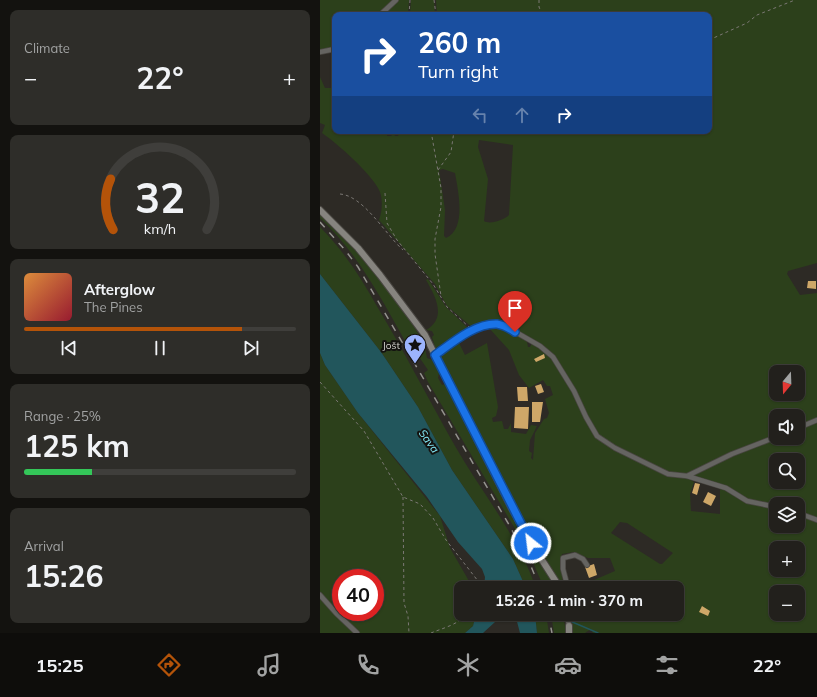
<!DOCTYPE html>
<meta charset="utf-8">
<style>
body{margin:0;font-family:Mulish,sans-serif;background:#2e2d29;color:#f1f3f6;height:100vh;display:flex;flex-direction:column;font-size:15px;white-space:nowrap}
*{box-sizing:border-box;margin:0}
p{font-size:13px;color:#a2a3a3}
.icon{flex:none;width:22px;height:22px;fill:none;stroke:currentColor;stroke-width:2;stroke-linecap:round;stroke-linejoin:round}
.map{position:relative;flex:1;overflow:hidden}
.panel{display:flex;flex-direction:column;gap:10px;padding:10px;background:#13120f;width:320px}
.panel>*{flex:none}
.hud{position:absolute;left:12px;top:12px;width:380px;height:122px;border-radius:8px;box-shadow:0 1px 3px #0004,0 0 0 1px #3f3e3b;background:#1a4fa0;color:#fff;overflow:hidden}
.needle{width:26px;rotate:199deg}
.tools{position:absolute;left:449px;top:365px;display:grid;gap:8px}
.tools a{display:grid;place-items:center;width:36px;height:36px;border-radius:8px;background:#22201c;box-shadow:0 1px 3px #0004,0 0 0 1px #3f3e3b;font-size:20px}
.speed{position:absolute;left:12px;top:569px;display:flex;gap:8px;font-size:20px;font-weight:700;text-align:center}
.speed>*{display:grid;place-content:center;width:52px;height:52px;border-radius:50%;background:#22201c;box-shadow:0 1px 3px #0004,0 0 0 1px #3f3e3b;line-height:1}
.speed .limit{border:6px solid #d22;background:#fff;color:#111}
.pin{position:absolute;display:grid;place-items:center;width:34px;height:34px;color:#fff;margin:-41px -17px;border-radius:50% 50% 50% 0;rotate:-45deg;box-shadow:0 0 4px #0007}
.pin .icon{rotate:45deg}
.me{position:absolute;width:44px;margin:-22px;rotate:331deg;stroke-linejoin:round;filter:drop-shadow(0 0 3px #0008)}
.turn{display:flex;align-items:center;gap:14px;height:84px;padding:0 20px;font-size:18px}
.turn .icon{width:52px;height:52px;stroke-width:2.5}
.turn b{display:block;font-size:28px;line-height:34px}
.lanes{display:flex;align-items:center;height:38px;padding:0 20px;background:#0003;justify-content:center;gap:20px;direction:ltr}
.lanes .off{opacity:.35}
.big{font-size:30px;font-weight:700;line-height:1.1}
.panel .widget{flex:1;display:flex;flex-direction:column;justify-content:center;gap:6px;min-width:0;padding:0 14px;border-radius:8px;background:#2e2d29}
.panel .dial{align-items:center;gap:0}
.dial svg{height:104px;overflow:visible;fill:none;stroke:#3f3e3b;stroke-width:7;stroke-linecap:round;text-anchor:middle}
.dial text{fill:#f1f3f6;stroke:none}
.song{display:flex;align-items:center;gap:12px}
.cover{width:48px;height:48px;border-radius:6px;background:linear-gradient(135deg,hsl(30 70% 55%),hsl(350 70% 35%))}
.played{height:4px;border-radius:2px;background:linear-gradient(90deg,#b45309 80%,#3f3e3b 80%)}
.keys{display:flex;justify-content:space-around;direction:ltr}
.heat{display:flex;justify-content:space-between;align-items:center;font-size:22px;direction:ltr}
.charge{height:6px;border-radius:3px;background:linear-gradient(90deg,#34c759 25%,#3f3e3b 0)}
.trip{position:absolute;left:134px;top:581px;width:230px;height:40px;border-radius:8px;background:#22201c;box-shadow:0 1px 3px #0004,0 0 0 1px #3f3e3b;font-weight:700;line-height:40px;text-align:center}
.tabs{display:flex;height:64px;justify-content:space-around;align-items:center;background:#0e0d0b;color:#a2a3a3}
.tabs .icon{width:28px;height:28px}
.tabs .on{color:#b45309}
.tabs b{font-size:18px;color:#f1f3f6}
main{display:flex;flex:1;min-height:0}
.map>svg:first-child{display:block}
</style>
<main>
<section class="panel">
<div class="widget"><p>Climate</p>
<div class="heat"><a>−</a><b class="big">22°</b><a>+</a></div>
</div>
<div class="widget dial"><svg viewBox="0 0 100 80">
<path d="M14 69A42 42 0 1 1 86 69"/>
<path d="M14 69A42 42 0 0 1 12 30" stroke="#b45309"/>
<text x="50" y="56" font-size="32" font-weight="700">32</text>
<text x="50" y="72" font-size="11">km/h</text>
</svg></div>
<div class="widget">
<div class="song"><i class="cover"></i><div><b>Afterglow</b><p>The Pines</p></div></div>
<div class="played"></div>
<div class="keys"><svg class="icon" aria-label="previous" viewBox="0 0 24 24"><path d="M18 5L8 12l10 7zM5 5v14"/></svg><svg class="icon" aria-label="pause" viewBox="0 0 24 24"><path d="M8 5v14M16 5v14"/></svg><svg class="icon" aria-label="next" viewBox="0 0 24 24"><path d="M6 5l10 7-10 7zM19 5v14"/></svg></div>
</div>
<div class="widget"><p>Range · 25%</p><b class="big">125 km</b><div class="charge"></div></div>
<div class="widget"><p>Arrival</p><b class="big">15:26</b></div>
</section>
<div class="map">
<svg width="497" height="633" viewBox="0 0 497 633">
<rect width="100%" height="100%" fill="#2d2a25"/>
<!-- green -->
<path fill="#2c401b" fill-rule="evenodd" d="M0,0h74l-17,15h-42v32l-15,4z
M78,0h11l-1,15h-26z
M91,0h23l1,15h-25z
M116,0h381v263l-29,8 -1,3 13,21 17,-2v226l-19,-7v-8h-22v1c-10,-2 -21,-3 -31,-7 -18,-8 -45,-25 -64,-24l13,8 -4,12 1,17 29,3v-25l6,1 13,8 37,10v18h22v-11l19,7v111h-224l-2,-4 -6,4h-12l-2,-19h106v-26h-106v-2l23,-6 21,-9 -5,-13h-22l-14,-6 -12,2 -1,7 2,27 -53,-90 -69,-139v-5l17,-13 7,14 22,-12 11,64 -2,9 -4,2 1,4 9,-1 2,8h4l3,-6v9l15,2 5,-9 6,1 -7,14 -1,11 3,2 -1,5 2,2 2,-27 9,-14 3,-1 2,-5 -4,-14 8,-4 -3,-9h-3l-4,-6 -14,8 -10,-13 -10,-25 -20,-22c13,-6 28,6 38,14l1,5h2l2,-4c-18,-20 -34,-25 -59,-15l-26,-22 -12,-22 -56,-64c3,-8 4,-19 1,-28 -6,-16 -43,-49 -58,-59l3,-8 -5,-2v-46l5,11h10v43h52v5h4l3,-3 1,3h3l2,-5h90l3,3v-3h216v-116h-272zM159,140l34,5 -4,70c-5,5 -19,10 -25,6l4,-42 -10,-32zM123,169l12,4c3,17 12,56 -9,65l-2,-2 1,-26 -6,-40zM456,372h22v22h-22zM456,416h22v22h-22zM456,460h22v22h-22zM300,522l7,1 46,30 -11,11h-2l-49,-31zM456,548h22v22h-22zM456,592h22v22h-22z
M0,214l29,28 34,41 23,31 18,29 3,15 8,3 4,12 -1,5 4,7 3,-1 6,9 74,148 16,22 15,25h-12l-12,-28 -18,-33 -86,-145 -4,-9 4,-3 -11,-16 -4,1c-27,-47 -52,-99 -93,-137z
M0,227c24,24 41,51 58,81 27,45 51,92 77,138 27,47 63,90 81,142h-10l-13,-29 -61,-89 -34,-63 -37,-55 -61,-78z
M108,279l18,28 24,23 -32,19 -3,-2 -3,-10 2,-2 -2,-4 -6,-1c21,-12 10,-33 0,-50z
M0,353l5,12 33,48 82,103 10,32 23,40h-12v26h15l-3,12 -8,7h-145zM21,578h34v34h-34z
M215,614h11l3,19h-12z
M231,614h12l3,19h-12z"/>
<!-- water -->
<path fill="#22565c" d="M0,274l61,78 37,55 34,63 61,89 13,29h-42l1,-11 -3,-8 -24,-27 -31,-45 -69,-84 -33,-48 -5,-12z
M156,614h23l-4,8 -12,11h-18l8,-7z
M195,614h20l2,19h-17z"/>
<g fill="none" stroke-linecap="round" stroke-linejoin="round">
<!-- stream -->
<path stroke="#22565c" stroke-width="1.5" d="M237,614l10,6
M250,621l28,12"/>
</g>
<!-- building -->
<path fill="#cea768" d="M488,281h8v8l-9,-1z
M224,354l1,4 -9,4 -2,-3z
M221,384l3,8 -6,2 -3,-8z
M197,387h10l1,14h-10z
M212,402h11l-3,20h-8z
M195,407h14l-1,22 -14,-1z
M375,483l5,1 -3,11 -5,-2z
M388,492l8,4 -5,10 -8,-4z
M274,564l3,11 -8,3 -4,-11z
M382,606l8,5 -2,5 -9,-4z"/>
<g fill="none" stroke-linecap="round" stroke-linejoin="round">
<!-- street casing -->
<g stroke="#484540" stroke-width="6">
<path id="street" d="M60,15l16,-15
M0,52l15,-3
M115,355l21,-15 22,-12 19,-4 8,2 35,20 13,11 21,34 12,26 11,19 18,12 53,26 19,2 39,12 21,13 29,6
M478,428l19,-8
M367,476l45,-22 44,-17
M478,513l19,7
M248,588l-5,-19v-11l12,-3 8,4 4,6
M0,595l16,18 21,20
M247,614l2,12"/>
</g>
<!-- secondary casing -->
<g stroke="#484540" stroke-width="8">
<path id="secondary" d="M0,210l38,38 22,27 45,60 86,172 20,36 29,45
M249,626v7"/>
</g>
<!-- path -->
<path stroke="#7b7874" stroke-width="1" stroke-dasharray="3 3" stroke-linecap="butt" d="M114,0l2,15
M219,0v7l3,7 6,1
M89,15l1,-15
M389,40l38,-17 10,-8 38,-15
M111,131l10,57v19l-6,32v15l6,42
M118,170l13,-18 3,-21
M65,193l2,30 10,17 36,44 14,23 22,20
M20,194c24,2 45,40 63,56
M0,382l44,49 39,66 17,7 13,14 13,22 32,41 -1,7
M83,497l1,106 4,13 1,17
M111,633c9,-4 30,-9 34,-19"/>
<!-- street -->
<use href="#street" stroke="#656461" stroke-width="4.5"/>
<!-- secondary -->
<use href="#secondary" stroke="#86847f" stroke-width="6"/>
<!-- rail -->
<path stroke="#95938f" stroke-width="1.5" stroke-dasharray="7 7" stroke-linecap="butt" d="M0,222l25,28 13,17 150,256 20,36 12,29
M228,614l4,19"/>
</g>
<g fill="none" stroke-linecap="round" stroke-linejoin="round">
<!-- route casing -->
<g stroke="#114b97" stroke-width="10">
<path id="route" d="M195,332c-6,-4 -11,-7 -18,-8 -22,-1 -45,19 -62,31l96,188"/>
</g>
<!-- route -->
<use href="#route" stroke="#1a73e8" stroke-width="7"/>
</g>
<!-- icons -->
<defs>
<g id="sight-pin" transform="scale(1.15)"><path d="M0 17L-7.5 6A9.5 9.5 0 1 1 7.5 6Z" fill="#9cb4fd" stroke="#141310"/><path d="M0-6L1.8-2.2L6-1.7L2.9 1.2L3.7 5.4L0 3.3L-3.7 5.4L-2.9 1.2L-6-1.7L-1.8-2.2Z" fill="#111"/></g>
</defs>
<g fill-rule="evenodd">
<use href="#sight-pin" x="95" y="345"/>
</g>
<g text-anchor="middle" stroke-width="4" stroke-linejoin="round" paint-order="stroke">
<!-- poi labels -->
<g font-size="10" fill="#d5d3d0" stroke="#141310" text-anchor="end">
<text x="80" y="349">Jošt</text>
</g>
<!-- water labels -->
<g font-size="11" font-style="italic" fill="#84ebf9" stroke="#141310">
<text transform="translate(109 441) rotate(54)" y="4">Sava</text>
</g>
</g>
</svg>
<div class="tools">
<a><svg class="needle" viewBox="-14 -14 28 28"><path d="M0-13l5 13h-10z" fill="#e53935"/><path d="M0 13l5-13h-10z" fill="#a2a3a3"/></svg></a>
<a><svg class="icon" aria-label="sound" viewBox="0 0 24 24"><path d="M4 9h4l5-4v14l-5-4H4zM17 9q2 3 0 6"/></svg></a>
<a><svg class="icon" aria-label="search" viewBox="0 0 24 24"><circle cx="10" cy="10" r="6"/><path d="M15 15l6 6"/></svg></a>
<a><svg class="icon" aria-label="layers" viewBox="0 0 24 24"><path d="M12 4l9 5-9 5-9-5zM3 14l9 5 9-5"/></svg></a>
<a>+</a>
<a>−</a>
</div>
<div class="speed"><div class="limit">40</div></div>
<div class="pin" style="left:195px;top:332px;background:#d93025"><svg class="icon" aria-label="arrive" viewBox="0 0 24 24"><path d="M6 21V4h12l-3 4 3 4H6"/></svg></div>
<svg class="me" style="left:211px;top:543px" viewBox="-20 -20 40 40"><circle r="17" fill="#1a73e8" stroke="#fff" stroke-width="3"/><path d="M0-11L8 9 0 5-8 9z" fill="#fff"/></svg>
<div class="trip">15:26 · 1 min · 370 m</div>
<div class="hud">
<div class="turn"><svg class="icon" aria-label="right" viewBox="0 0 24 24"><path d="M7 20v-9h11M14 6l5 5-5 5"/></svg><div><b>260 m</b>Turn right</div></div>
<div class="lanes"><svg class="icon off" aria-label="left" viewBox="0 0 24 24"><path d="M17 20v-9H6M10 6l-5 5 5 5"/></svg><svg class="icon off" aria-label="ahead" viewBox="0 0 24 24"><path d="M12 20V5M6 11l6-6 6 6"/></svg><svg class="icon" aria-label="right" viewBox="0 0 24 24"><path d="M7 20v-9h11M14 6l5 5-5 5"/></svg></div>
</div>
</div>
</main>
<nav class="tabs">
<b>15:25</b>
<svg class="icon on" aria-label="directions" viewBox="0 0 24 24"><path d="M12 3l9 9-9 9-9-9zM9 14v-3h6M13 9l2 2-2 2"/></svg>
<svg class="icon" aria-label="music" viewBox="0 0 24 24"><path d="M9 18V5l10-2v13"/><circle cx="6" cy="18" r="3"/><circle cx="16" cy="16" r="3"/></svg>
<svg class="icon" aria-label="phone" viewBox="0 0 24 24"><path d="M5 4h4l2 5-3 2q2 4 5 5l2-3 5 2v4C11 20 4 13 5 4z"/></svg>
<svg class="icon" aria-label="climate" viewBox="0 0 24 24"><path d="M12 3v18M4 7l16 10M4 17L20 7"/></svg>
<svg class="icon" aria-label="car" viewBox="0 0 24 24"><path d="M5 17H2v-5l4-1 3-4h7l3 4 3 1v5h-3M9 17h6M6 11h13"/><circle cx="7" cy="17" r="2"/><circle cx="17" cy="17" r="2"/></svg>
<svg class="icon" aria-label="filters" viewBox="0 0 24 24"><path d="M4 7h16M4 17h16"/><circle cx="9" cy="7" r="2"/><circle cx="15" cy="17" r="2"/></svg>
<b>22°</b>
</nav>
